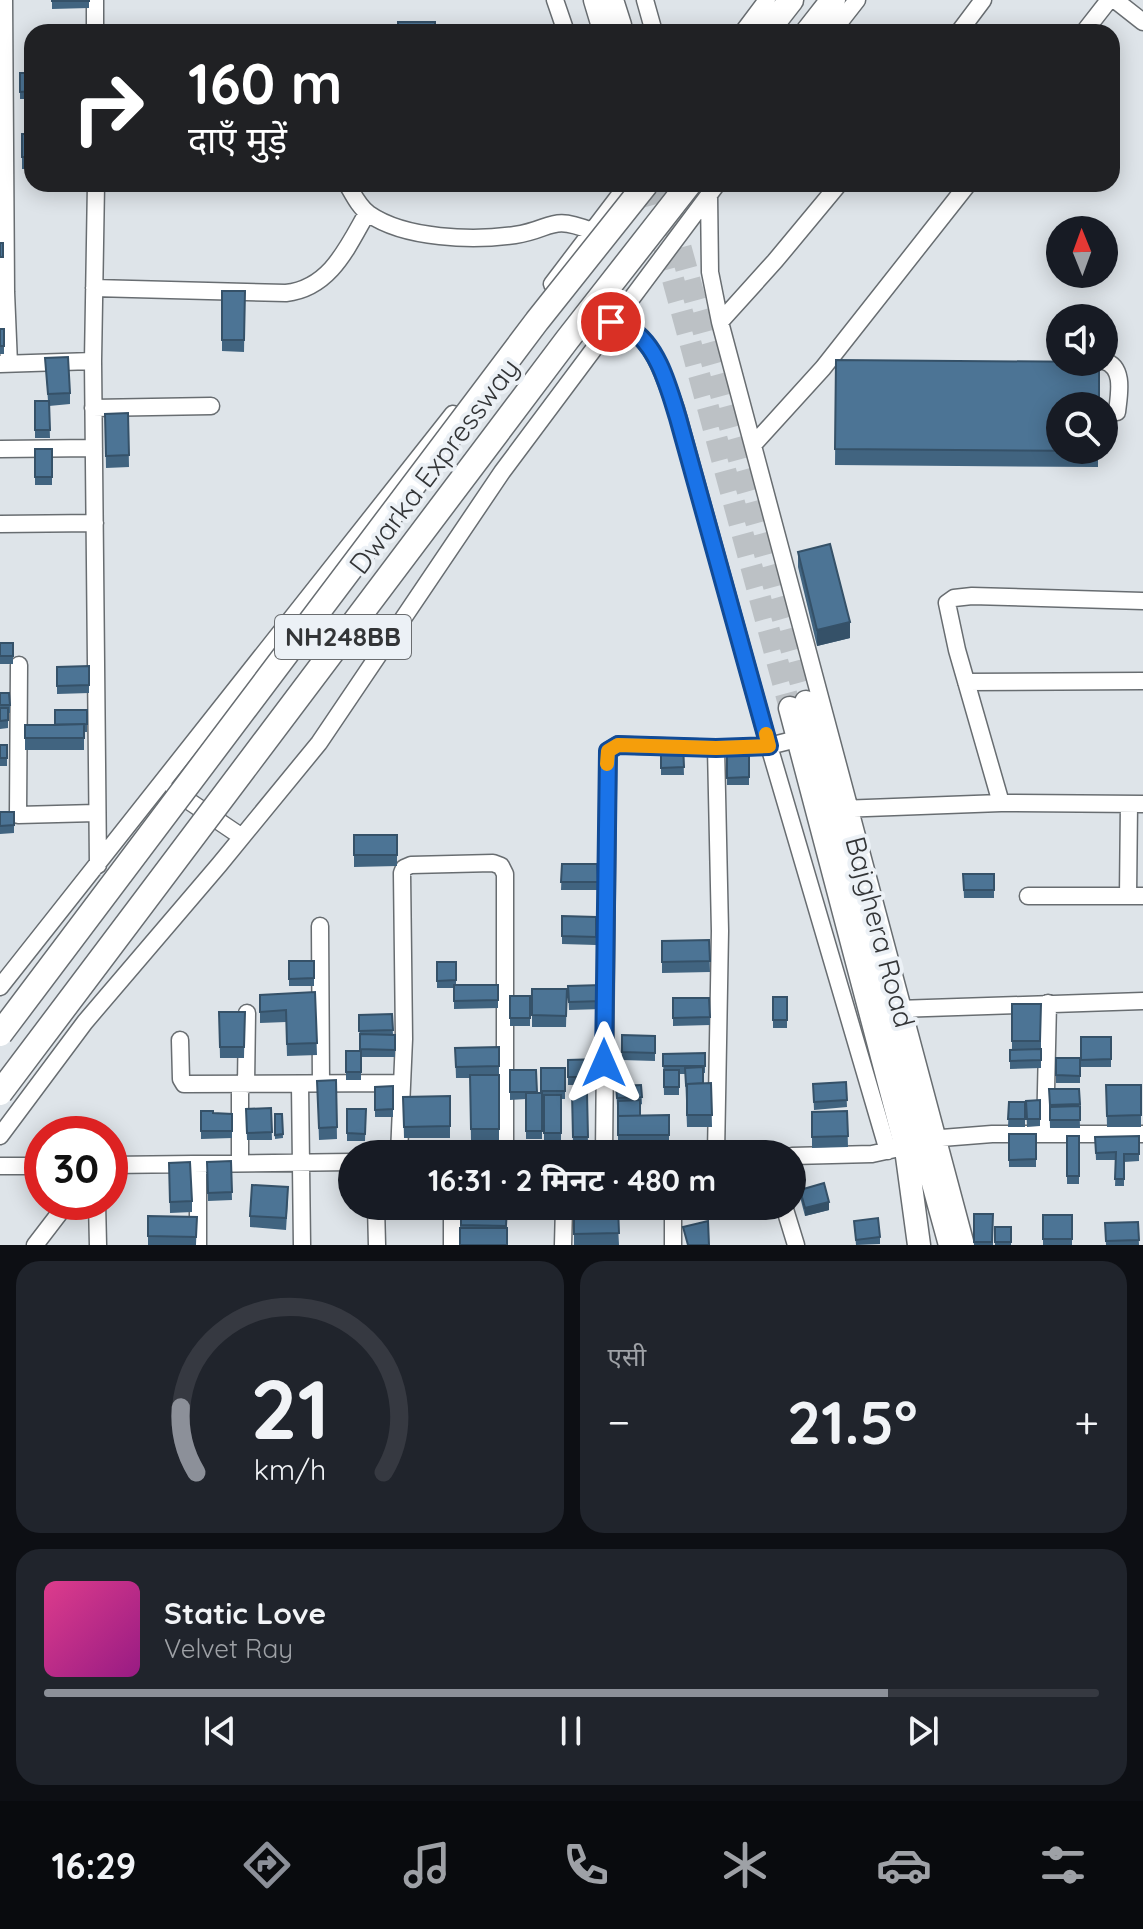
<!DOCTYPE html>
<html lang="hi">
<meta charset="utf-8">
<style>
body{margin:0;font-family:Quicksand,"Noto Sans Devanagari",sans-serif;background:#20242c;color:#f1f3f6;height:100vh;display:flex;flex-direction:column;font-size:30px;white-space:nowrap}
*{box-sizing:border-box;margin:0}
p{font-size:26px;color:#9ea1a6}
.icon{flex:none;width:44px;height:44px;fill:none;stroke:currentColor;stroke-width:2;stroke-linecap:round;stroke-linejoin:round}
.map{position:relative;height:1245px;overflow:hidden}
.drawer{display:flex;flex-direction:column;gap:16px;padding:16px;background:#0d0f14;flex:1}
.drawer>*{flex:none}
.hud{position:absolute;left:24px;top:24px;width:1096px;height:168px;border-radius:24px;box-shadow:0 4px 20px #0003;background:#202124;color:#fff;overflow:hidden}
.needle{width:52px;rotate:359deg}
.buttons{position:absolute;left:1046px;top:216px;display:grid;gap:16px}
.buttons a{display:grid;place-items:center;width:72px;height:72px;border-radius:50%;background:#171b24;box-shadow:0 4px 20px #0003;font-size:40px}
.speed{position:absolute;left:24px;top:1116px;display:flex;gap:16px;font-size:40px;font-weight:700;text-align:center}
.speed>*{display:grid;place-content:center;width:104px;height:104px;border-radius:50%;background:#171b24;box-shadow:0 4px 20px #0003;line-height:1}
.speed .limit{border:12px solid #d22;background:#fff;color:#111}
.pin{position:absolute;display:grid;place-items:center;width:68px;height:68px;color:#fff;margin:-34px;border:4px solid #fff;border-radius:50%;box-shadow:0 2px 8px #0007}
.me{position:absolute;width:88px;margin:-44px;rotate:0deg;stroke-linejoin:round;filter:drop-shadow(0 0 6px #0008)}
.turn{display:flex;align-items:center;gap:28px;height:168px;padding:0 32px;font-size:36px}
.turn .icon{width:104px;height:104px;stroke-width:2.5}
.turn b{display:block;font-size:56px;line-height:68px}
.big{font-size:60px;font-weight:700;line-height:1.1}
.drawer .tile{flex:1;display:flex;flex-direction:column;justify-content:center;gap:12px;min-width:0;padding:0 28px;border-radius:24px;background:#20242c}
.drawer .dial{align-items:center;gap:0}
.dial svg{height:208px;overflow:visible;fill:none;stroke:#363941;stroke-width:7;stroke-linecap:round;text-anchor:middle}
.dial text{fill:#f1f3f6;stroke:none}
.song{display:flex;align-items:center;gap:24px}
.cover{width:96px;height:96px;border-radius:12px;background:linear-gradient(135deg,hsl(330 70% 55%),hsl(310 70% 35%))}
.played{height:8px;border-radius:4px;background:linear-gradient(90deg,#8c9099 80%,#363941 80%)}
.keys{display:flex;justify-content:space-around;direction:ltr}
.heat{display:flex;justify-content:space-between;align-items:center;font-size:44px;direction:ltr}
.drawer .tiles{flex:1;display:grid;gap:16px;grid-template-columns:1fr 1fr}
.tile:last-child{grid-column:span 2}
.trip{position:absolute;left:338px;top:1140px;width:468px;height:80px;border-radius:40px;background:#171b24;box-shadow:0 4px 20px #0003;font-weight:700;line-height:80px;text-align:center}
.tab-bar{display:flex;height:128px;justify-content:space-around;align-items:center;background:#090b0e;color:#9ea1a6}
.tab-bar .icon{width:56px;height:56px}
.tab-bar .current{color:#8c9099}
.tab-bar b{font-size:36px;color:#f1f3f6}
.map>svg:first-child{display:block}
</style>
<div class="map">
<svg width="1143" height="1245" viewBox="0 0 1143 1245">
<rect width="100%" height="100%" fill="#dee4e9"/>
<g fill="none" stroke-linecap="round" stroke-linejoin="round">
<!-- major-tunnel -->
<path stroke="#bcc1c5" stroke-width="22" stroke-dasharray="22 11" stroke-linecap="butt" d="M647,184l143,524
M663,184l143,518"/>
<!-- minor casing -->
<g stroke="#686d71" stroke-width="19">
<path id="minor" d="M4,0l2,292 3,72
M95,0v32
M555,0l11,32
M645,0l9,32
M1115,0l28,22
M743,32l24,-32
M832,32l25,-32
M959,32l24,-32
M1084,32l25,-32
M96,184l-3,177 5,504
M347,184c6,10 12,23 22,30 36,25 104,27 146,21 39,-6 34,-21 77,-4
M709,194l1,78 10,50 246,923
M552,284l76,-100
M94,288l192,5c44,-5 61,-45 81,-80
M611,322c6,2 14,4 19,7 26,15 36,54 46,80l93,337 119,405
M720,322l55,-61 64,-77
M1104,361c21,6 15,33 13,51
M0,364l93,-3
M93,408l118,-2
M753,445l70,-77 145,-184
M0,449l94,-1
M0,524l95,-1
M19,665l-1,150 78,-2
M966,682l177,-1
M174,791l68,46
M1001,803l-44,-153 -10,-47 7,-5 18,-2 171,5
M840,809l161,-6 142,1
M1028,896h115
M1128,896l1,-92
M320,926l1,158
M0,987l453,-573
M897,1009l246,-8
M180,1040l1,39 3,5 217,-1
M240,1085v78
M246,1085l1,-72
M300,1085l2,160
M1045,1134l3,-131
M0,1136l85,-114 134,-157 100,-122 183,-271 215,-288
M929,1139l63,-5h151
M399,1154l5,-115 -2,-166 2,-5 7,-3 82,-2 8,3 4,8v280
M604,1154l4,-403 10,-6 98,3 53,-2 40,-10
M716,1154l4,-223 -4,-183
M792,1156l80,-2 23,-5
M198,1164v81
M110,1165l242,-3
M0,1166h42
M97,1202l1,43
M376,1206l1,39
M452,1206v39
M673,1206v39
M784,1206l12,39
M35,1245l33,-43
M563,1245l1,-39"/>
</g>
<!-- major casing -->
<g stroke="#686d71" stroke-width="25">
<path id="major" d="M595,0l9,30
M612,0l8,25
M806,702l112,433
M790,708l114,432
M922,1143l28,102
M906,1149l13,96"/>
</g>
<!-- highway casing -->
<g stroke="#686d71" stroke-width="27">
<path id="highway" d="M766,32l25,-32
M808,32l25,-32"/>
</g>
<!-- minor -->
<use href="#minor" stroke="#fff" stroke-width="16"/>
<!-- major -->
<use href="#major" stroke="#fff" stroke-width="22"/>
<!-- highway -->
<use href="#highway" stroke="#fff" stroke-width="24"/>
<!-- highway-bridge casing -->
<g stroke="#686d71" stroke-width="27" stroke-linecap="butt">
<path id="highway-bridge" d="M0,1034l537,-713 109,-137
M0,1093l567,-753 122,-156"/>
</g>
<!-- highway-bridge -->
<use href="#highway-bridge" stroke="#fff" stroke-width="24"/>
</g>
<!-- wall -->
<path fill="#416480" d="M52,0h37v8l-37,1z
M20,73h12v26h-12z
M22,134h10v35h-10z
M222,291h23l-1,61 -22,-1z
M0,329h4v25h-4z
M45,358l25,35v11l-21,2 1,32h-15v-37h13z
M836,360l262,90v17l-263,-2z
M128,413l1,54 -23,1 -1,-54z
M35,449h17v36h-17z
M798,552l52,86 -33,8 -19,-79z
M0,643h13v21h-13z
M57,667l32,18v8l-32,1z
M0,693l10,12v8h-2v15l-8,1z
M87,710v22h-3v18h-59v-25h30z
M683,743l1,32h-23v-31z
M0,745h7v21h-7z
M727,756h22v29h-22z
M0,812h14v21l-14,1z
M354,835h43v31l-43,1z
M562,864h35l1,26h-37z
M963,874h31v24h-30z
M562,916l34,1v28l-34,-1z
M709,940l1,32 -48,1v-32z
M289,961h25v25h-25z
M437,962h19v23h42v23l-44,1v-21h-17z
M602,985v24l-33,1 -1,-24z
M532,989h35l-1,38h-34z
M315,992l2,63 -30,1 -1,-34 -26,1v-28z
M510,996h20v30h-20z
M773,997h14v31h-14z
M673,998h36l1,27 -37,1z
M1012,1004h29v64l-31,1v-19h2z
M219,1012h26l-1,46h-24z
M392,1014l1,21h2v22h-34v23h-15v-29h14l-1,-36z
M655,1036v25l-33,-1v-8z
M1081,1037h30v30h-30z
M499,1047v93l-28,1 -1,-63h-14l-1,-30z
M705,1053v20h-2v10h8l1,44h-25l-2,-53h-6v21h-15l-1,-41z
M1056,1058h24v25h-24z
M600,1059v26h-32v-25z
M541,1068h24v31h-4v42h-17v-42h-2v40h-16v-40l-16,1v-30h26l1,23h4z
M336,1080l1,59 -18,1 -2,-59z
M846,1082l1,25 -33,3 -1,-26z
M641,1085l1,19 -2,1v11l29,-1v32h-51v-42l-1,1 -1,-20z
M1106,1085h35v42h-34z
M393,1086v31h-18v-30z
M1049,1089h30l1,39h-30z
M572,1093h15l1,52h-15z
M450,1096v42h-46l-1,-41z
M1040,1100v26l-13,1 -1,-26z
M1009,1102h16v25h-17z
M271,1108l1,32h-25l-1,-31z
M347,1109h19l-1,32h-18z
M201,1111l12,2 19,1v24l-31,1z
M847,1111l1,36 -36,1v-36z
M275,1114h7l1,24 -8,1z
M1009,1134h27v33h-27z
M1067,1136h12v48h-12z
M1139,1136v25l-15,1v24h-9l1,-26h-20l-1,-23z
M231,1161l1,39 -24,1 -1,-39z
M169,1163l23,38v11l-22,1z
M800,1190l29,20 -24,6 -5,-19z
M288,1199l-2,31 -36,-3v-11z
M539,1206h21v13l-21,1z
M575,1206h42l2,39h-45v-36h1z
M461,1207l46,1 -1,20 -46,17z
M974,1214h19v31h-19z
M1043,1215h29v30h-29z
M148,1216l49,1 -1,28h-48z
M854,1221l26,16v7l-24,1z
M1138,1222l1,23h-33l-1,-22z
M995,1227h16v18h-16z"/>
<!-- shaded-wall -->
<path fill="#355168" d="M850,622v16l-33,8v-16z
M829,1202v8l-24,6v-8z"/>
<!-- building -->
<path fill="#4c7495" stroke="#355168" stroke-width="2" d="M52,0h37v1h-37z
M398,22h37v10h-37z
M20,73h12v18l-12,1z
M22,134h10v23h-10z
M0,243h3v14h-3z
M222,291h23l-1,49h-22z
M0,329h4v17h-4z
M68,357l2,36 -22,1 -3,-36z
M836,360l263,2v44h-39v44h38v1l-263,-2z
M35,401h14l1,29h-15z
M128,413l1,42 -23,1 -1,-42z
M35,449h17v28h-17z
M830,544l20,78 -33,8 -19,-78z
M0,643h13v13h-13z
M89,666v19l-32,1v-19z
M0,693h9l1,12h-10z
M0,708h8v12l-8,1z
M55,710h32v14l-32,1z
M84,724v14h-59v-13z
M683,743l1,24 -23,1v-24z
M0,745h7v13h-7z
M727,756h22v21l-22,1z
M0,812h14v13l-14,1z
M354,835h43v20h-43z
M562,864h35l1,18h-37z
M963,874h31v16h-30z
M562,916l34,1v20l-34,-1z
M709,940l1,21 -48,1v-21z
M289,961h25v17l-25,1z
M437,962h19v18l-19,1z
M454,985h44v15l-44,1z
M602,985v16l-33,1 -1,-16z
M532,989h35l-1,27 -34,-1z
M315,992l2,51 -30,1 -1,-34 -26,2v-17z
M510,996h20v22h-20z
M773,997h14v23h-14z
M673,998h36l1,19 -37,1z
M1012,1004h29l-1,37h-28z
M219,1012h26l-1,35h-24z
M392,1014l1,16 -34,1v-16z
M360,1034l35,1v15l-35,-1z
M622,1035l33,1v17l-33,-1z
M1081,1037h30v22l-30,1z
M499,1047v19l-43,1 -1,-19z
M1041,1049v11l-31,1v-11z
M346,1051h15v21h-15z
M705,1053v13h-42v-12z
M1056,1058h24v18l-24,-1z
M600,1059v18h-32v-17z
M703,1067v16l-16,1 -1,1 -1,-17z
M541,1068h24v23h-24z
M510,1070h26l1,22h-27z
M664,1070h15v17h-15z
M470,1075h29v54h-28z
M336,1080l1,47 -18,1 -2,-47z
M846,1082l1,18 -33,2 -1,-18z
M711,1083l1,32h-25v-31z
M641,1085l1,12 -25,1 -1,-12z
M1106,1085h35v30l-34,1z
M393,1086v23l-18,1v-23z
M1049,1089h30l1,15 -30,1z
M526,1093h16v38h-16z
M572,1093h15l1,44h-15z
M544,1095h17v38h-17z
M450,1096v30l-46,1 -1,-30z
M640,1100v16h-22v-15z
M1040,1100v19h-13l-1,-18z
M1009,1102h16v17h-17z
M1080,1106v14h-30v-13z
M271,1108l1,24 -25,1 -1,-24z
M347,1109h19l-1,25 -18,-1z
M201,1111h12v2l19,1v17h-31z
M847,1111l1,25 -36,1v-25z
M275,1114h7l1,20 -8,1z
M669,1115v20h-51v-19z
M1009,1134h27v25l-27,1z
M1067,1136h12v40h-12z
M1139,1136v18h-15v25h-9l1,-27 -20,1 -1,-16z
M718,1150v4h-41v-3z
M231,1161l1,31 -24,1 -1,-31z
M190,1162l2,39 -22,1 -1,-39z
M824,1183l5,19 -24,6 -5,-18z
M252,1185l36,2 -2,31 -36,-2z
M539,1206h21v2h-21z
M461,1207l46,1 -1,18 -45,-1z
M618,1207l1,26 -45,1v-25z
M974,1214h19l-1,28h-18z
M1043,1215h29v24h-29z
M148,1216l49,1 -1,20 -48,-1z
M878,1218l2,19 -24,3 -2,-19z
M708,1221l1,24h-21l-5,-18z
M1138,1222l1,18 -33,1 -1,-18z
M995,1227h16v15h-16z
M460,1228h47v17h-47z"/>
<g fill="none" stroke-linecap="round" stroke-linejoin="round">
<!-- route casing -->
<g stroke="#114b97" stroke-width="20">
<path id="route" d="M604,1063l4,-312 10,-6 98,3 53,-2 -91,-328c-9,-29 -20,-73 -48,-89 -6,-3 -13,-5 -19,-7"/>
</g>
<!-- route -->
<use href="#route" stroke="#1a73e8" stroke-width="14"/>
<!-- slow -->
<path stroke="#f59e0b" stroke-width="14" d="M607,764l1,-13 10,-6 98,3 53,-2 -3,-12"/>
</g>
<g text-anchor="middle" stroke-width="8" stroke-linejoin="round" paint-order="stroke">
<!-- shield labels -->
<rect fill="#ecf1f6" stroke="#6a6d70" stroke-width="2" x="275" y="615" width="136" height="44" rx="6"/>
<g font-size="26" font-weight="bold" fill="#333537">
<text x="343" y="646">NH248BB</text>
</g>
<!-- street labels -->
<g font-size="28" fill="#333537" stroke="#ecf1f6">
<text transform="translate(434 466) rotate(-53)" y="10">Dwarka Expressway</text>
<text transform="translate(880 932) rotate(75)" y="10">Bajghera Road</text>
</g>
</g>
</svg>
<div class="buttons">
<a><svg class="needle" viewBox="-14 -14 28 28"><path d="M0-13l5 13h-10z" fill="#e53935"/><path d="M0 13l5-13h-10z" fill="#9ea1a6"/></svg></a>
<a><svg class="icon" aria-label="sound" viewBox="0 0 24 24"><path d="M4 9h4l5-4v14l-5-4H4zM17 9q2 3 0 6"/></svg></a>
<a><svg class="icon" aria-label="search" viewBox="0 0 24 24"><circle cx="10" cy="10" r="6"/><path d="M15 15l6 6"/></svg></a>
</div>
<div class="speed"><div class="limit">30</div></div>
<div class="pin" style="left:611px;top:322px;background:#d93025"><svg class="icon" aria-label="arrive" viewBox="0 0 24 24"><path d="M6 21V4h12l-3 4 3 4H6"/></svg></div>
<svg class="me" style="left:604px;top:1063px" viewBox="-20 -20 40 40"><path d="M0-17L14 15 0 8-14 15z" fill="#1a73e8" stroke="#fff" stroke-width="4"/></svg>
<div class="trip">16:31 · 2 मिनट · 480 m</div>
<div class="hud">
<div class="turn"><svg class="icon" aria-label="right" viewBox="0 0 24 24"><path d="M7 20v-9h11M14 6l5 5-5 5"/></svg><div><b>160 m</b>दाएँ मुड़ें</div></div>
</div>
</div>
<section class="drawer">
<div class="tiles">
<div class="tile dial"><svg viewBox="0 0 100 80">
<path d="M14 69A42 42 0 1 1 86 69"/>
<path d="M14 69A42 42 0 0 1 8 44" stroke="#8c9099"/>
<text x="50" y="56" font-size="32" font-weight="700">21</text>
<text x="50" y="72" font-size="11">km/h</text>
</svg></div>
<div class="tile"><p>एसी</p>
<div class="heat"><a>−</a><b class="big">21.5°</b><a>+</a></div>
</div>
<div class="tile">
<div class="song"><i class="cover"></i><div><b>Static Love</b><p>Velvet Ray</p></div></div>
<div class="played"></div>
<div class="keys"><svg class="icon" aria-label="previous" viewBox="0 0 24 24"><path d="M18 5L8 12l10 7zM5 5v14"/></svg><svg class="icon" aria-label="pause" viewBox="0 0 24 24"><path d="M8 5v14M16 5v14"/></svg><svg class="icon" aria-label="next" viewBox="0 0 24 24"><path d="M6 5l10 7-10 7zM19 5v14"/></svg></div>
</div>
</div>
</section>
<nav class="tab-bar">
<b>16:29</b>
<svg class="icon current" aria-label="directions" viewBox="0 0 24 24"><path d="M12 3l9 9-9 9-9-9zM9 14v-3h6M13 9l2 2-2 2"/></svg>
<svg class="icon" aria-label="music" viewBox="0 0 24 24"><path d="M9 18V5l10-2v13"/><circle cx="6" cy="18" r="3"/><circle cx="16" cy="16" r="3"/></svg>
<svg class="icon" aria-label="phone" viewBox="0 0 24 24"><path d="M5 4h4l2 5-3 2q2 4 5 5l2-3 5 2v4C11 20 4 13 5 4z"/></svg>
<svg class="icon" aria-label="climate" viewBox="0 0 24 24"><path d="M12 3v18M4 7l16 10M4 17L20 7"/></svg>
<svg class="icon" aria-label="car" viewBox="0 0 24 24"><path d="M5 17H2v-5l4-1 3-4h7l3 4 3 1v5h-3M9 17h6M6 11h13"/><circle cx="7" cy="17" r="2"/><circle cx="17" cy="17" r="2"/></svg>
<svg class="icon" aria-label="filters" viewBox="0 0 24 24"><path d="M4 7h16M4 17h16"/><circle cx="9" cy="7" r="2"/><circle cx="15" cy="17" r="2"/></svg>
</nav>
